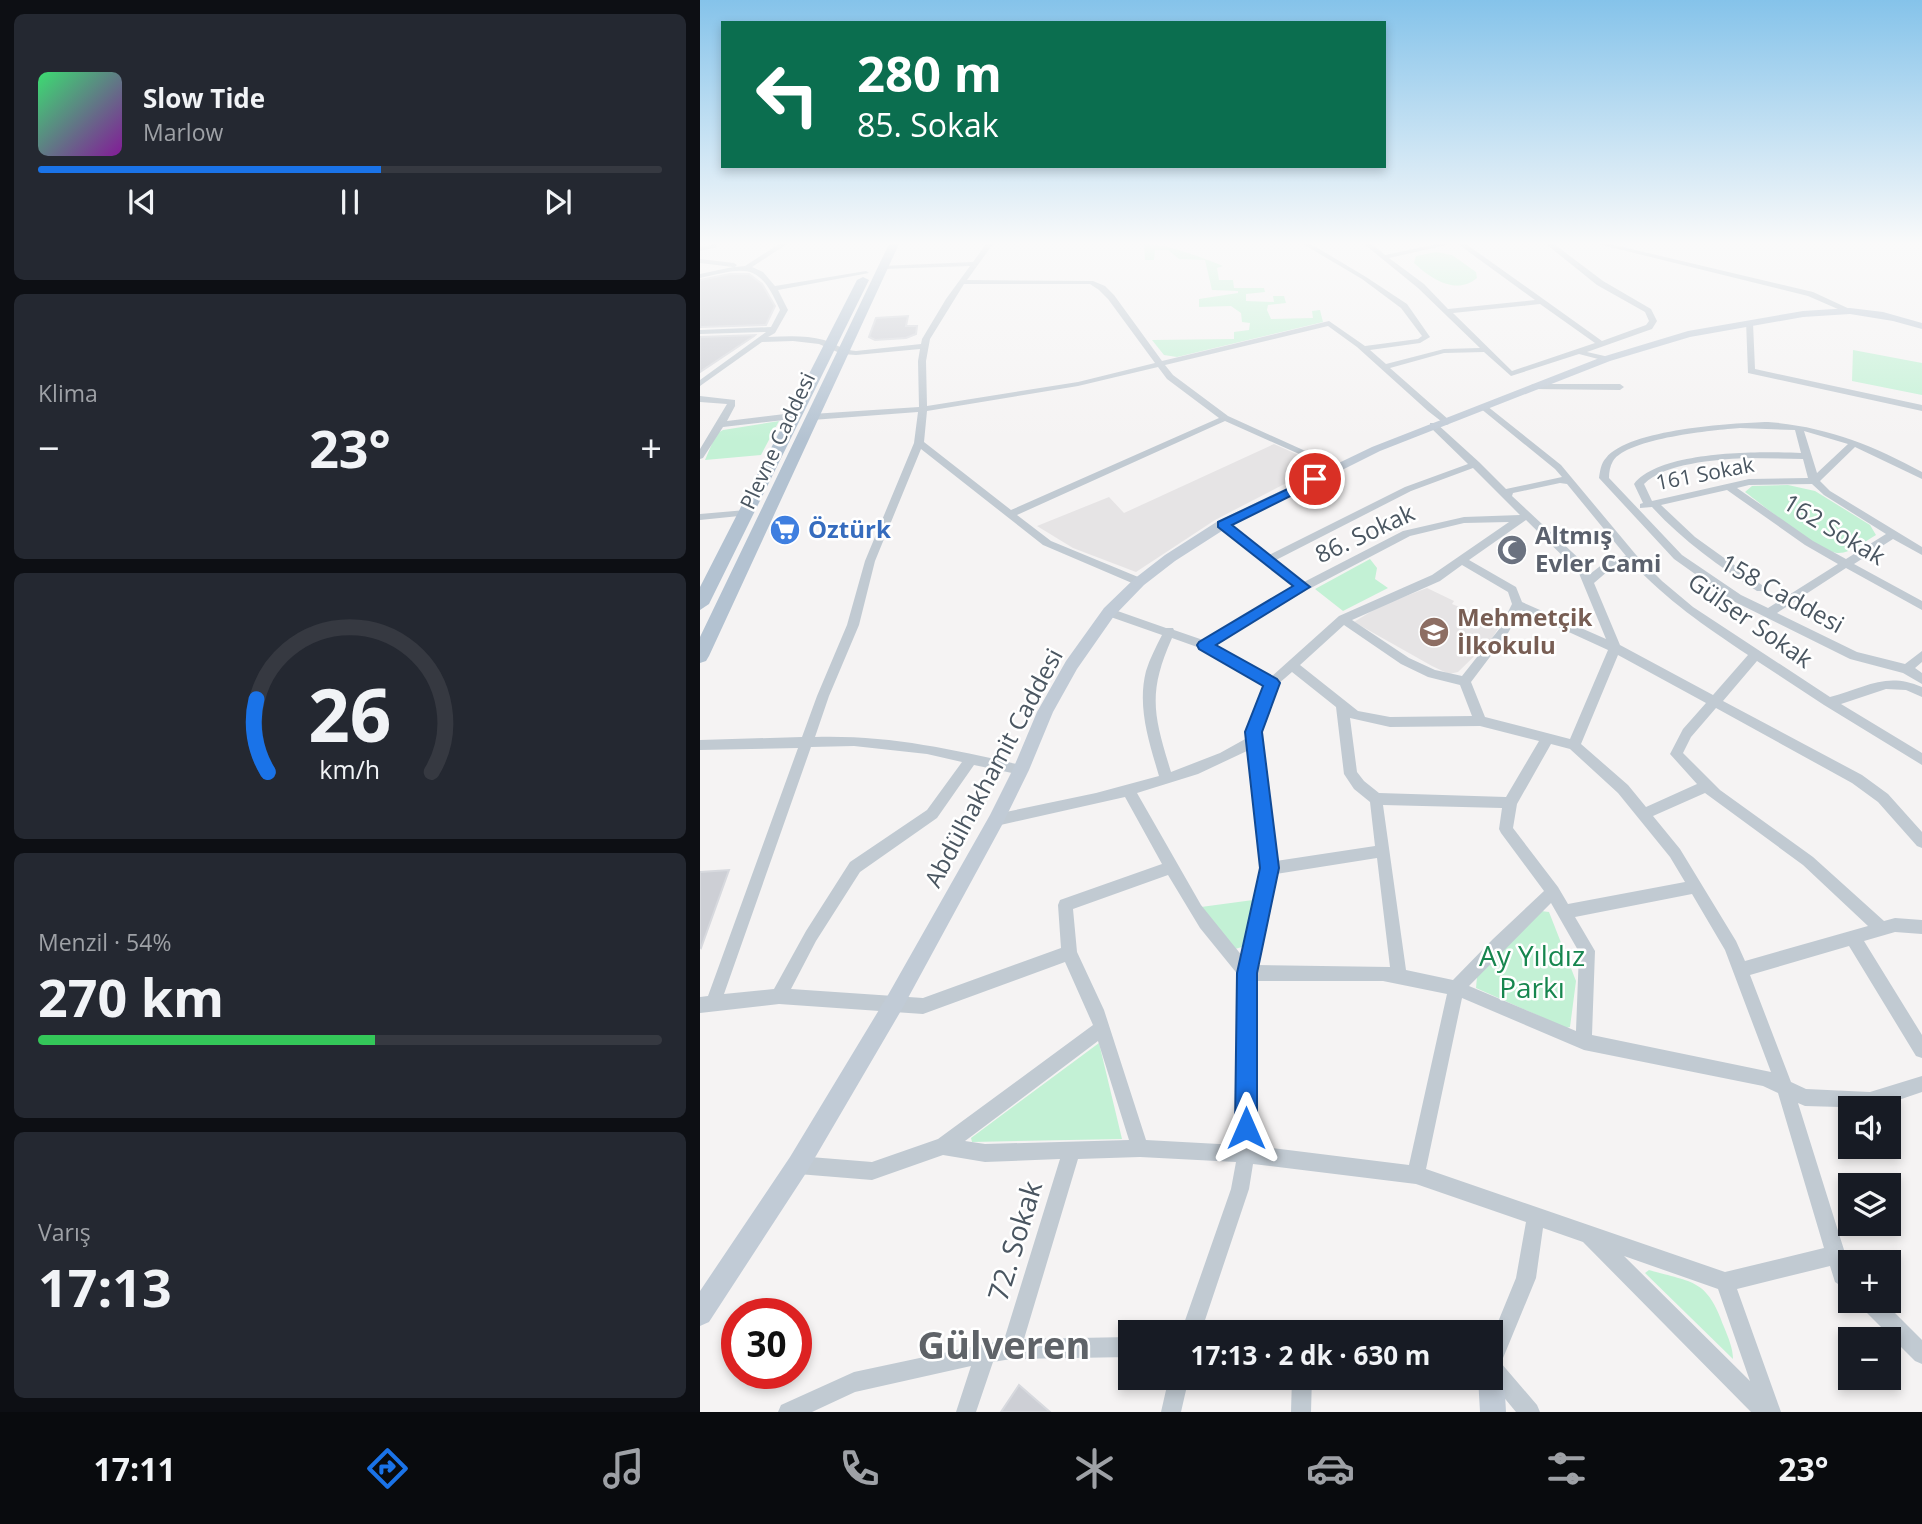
<!DOCTYPE html>
<html lang="tr">
<meta charset="utf-8">
<style>
body{margin:0;font-family:"Open Sans",sans-serif;background:#242831;color:#f1f3f6;height:100vh;display:flex;flex-direction:column;font-size:26px;white-space:nowrap}
*{box-sizing:border-box;margin:0}
p{font-size:23px;color:#9ea1a6}
.icon{flex:none;width:38px;height:38px;fill:none;stroke:currentColor;stroke-width:2;stroke-linecap:round;stroke-linejoin:round}
.map{position:relative;flex:1;overflow:hidden}
.drawer{display:flex;flex-direction:column;gap:14px;padding:14px;background:#0d0f14;width:700px}
.drawer>*{flex:none}
.hud{position:absolute;left:21px;top:21px;width:665px;height:147px;border-radius:0px;box-shadow:0 4px 10px #0003;background:#0b6e4f;color:#fff;overflow:hidden}
.controls{position:absolute;left:1138px;top:1096px;display:grid;gap:14px}
.controls a{display:grid;place-items:center;width:63px;height:63px;border-radius:0px;background:#171b24;box-shadow:0 4px 10px #0003;font-size:35px}
.speed{position:absolute;left:21px;top:1298px;display:flex;gap:14px;font-size:35px;font-weight:700;text-align:center}
.speed>*{display:grid;place-content:center;width:91px;height:91px;border-radius:50%;background:#171b24;box-shadow:0 4px 10px #0003;line-height:1}
.speed .limit{border:10px solid #d22;background:#fff;color:#111}
.pin{position:absolute;display:grid;place-items:center;width:60px;height:60px;color:#fff;margin:-30px;border:4px solid #fff;border-radius:50%;box-shadow:0 2px 7px #0007}
.me{position:absolute;width:77px;margin:-38px;rotate:0deg;stroke-linejoin:round;filter:drop-shadow(0 0 5px #0008)}
.turn{display:flex;align-items:center;gap:24px;height:147px;padding:0 21px;font-size:32px}
.turn .icon{width:91px;height:91px;stroke-width:2.5}
.turn b{display:block;font-size:49px;line-height:60px}
.big{font-size:52px;font-weight:700;line-height:1.1}
.drawer .widget{flex:1;display:flex;flex-direction:column;justify-content:center;gap:10px;min-width:0;padding:0 24px;border-radius:10px;background:#242831}
.drawer .dial{align-items:center;gap:0}
.dial svg{height:182px;overflow:visible;fill:none;stroke:#363941;stroke-width:7;stroke-linecap:round;text-anchor:middle}
.dial text{fill:#f1f3f6;stroke:none}
.song{display:flex;align-items:center;gap:21px}
.cover{width:84px;height:84px;border-radius:10px;background:linear-gradient(135deg,hsl(140 70% 55%),hsl(290 70% 35%))}
.played{height:7px;border-radius:4px;background:linear-gradient(90deg,#1a73e8 55%,#363941 55%)}
.keys{display:flex;justify-content:space-around;direction:ltr}
.heat{display:flex;justify-content:space-between;align-items:center;font-size:38px;direction:ltr}
.charge{height:10px;border-radius:5px;background:linear-gradient(90deg,#34c759 54%,#363941 0)}
.trip{position:absolute;left:418px;top:1320px;width:385px;height:70px;border-radius:0px;background:#171b24;box-shadow:0 4px 10px #0003;font-weight:700;line-height:70px;text-align:center}
.menu{display:flex;height:112px;justify-content:space-around;align-items:center;background:#090b0e;color:#9ea1a6}
.menu .icon{width:49px;height:49px}
.menu .on{color:#1a73e8}
.menu b{font-size:32px;color:#f1f3f6}
main{display:flex;flex:1;min-height:0}
.map>svg:first-child{display:block}
</style>
<main>
<section class="drawer">
<div class="widget">
<div class="song"><i class="cover"></i><div><b>Slow Tide</b><p>Marlow</p></div></div>
<div class="played"></div>
<div class="keys"><svg class="icon" aria-label="previous" viewBox="0 0 24 24"><path d="M18 5L8 12l10 7zM5 5v14"/></svg><svg class="icon" aria-label="pause" viewBox="0 0 24 24"><path d="M8 5v14M16 5v14"/></svg><svg class="icon" aria-label="next" viewBox="0 0 24 24"><path d="M6 5l10 7-10 7zM19 5v14"/></svg></div>
</div>
<div class="widget"><p>Klima</p>
<div class="heat"><a>−</a><b class="big">23°</b><a>+</a></div>
</div>
<div class="widget dial"><svg viewBox="0 0 100 80">
<path d="M14 69A42 42 0 1 1 86 69"/>
<path d="M14 69A42 42 0 0 1 9 37" stroke="#1a73e8"/>
<text x="50" y="56" font-size="32" font-weight="700">26</text>
<text x="50" y="72" font-size="11">km/h</text>
</svg></div>
<div class="widget"><p>Menzil · 54%</p><b class="big">270 km</b><div class="charge"></div></div>
<div class="widget"><p>Varış</p><b class="big">17:13</b></div>
</section>
<div class="map">
<svg width="1222" height="1412" viewBox="0 0 1222 1412">
<rect width="100%" height="100%" fill="#f5f3f3"/>
<!-- education -->
<path fill="#e6e4e5" d="M574,444l40,18 3,5 -102,53 -79,52 -63,-24 -36,-22 72,-29 15,16z
M727,588l27,13 -2,3 49,20 -10,16 -33,32 -9,2 -17,-8 -78,-44 26,-16z"/>
<!-- green -->
<path fill="#c3f1d5" d="M444,244c25,0 56,13 79,22l-6,2 2,12h14l1,8h30l1,4 -19,2v7l28,1 -1,-6h11l2,7 -18,2 -1,5 4,9 42,-1 -1,-7 8,-1 3,12 -146,35 -13,-2 -12,-15 82,-1v-7l15,-2 1,-7 -8,-1 -1,-9 -10,-7 -32,1v-8l39,-6v-2l-26,-1 -7,-30 -26,-1 -11,-9h-13l-1,10h-9z
M736,252l16,3 24,17 1,6c-21,18 -47,0 -63,-15l2,-7z
M1153,350l69,13v32l-70,-14z
M79,421l-18,34 -56,5 11,-26 7,-4z
M1088,485l27,6 55,34 6,10c-11,6 -25,19 -39,18 -19,-2 -74,-48 -92,-61l7,-6z
M670,559l7,9 -2,11 13,9 -45,23 -28,-22z
M553,900l-11,47 -7,2 -34,-42z
M841,911l8,1 27,69 -6,46 -4,1 -90,-40 1,-11z
M399,1043l23,96 -150,3 -1,-4z
M949,1270c45,13 58,9 75,57 4,10 9,21 9,32l-88,-86z"/>
<!-- building -->
<path fill="#cdcfd5" stroke="#d7d9de" stroke-width="2" d="M30,274h19l13,10 13,22 -9,19 -66,2v-47z
M208,316l-2,10h11l-1,8 -10,4 -31,2 -6,-3 7,-19z
M55,335l-1,1 -54,36v-35z
M803,542l23,5 -4,12 -24,-6z
M29,870l-28,78 -1,-1v-75z
M319,1385l31,27h-49z"/>
<g fill="none" stroke-linecap="round" stroke-linejoin="round">
<!-- street -->
<path fill="#c1cad2" fill-rule="evenodd" d="M16,244l1,3 -17,4v-4z
M79,244h8l-35,23 11,5 12,14 91,-15 3,2 -91,17 10,20 -13,23 -7,4c20,-1 38,-2 56,3 11,4 20,10 32,11l65,-7 1,-5 24,-40 24,-33 -87,3 -3,-2 1,-1 92,-4 13,-18h7l-26,36 126,1 12,5 9,9 48,66 167,-40 36,25 53,-7 4,-3 -21,-28 -39,-29 -59,-35h8l55,33 41,27 23,33 -10,6 -50,7 16,14 58,-15 36,-1 -62,-60 -54,-44h8l13,11 52,-11h14l-62,14 35,26 24,25 87,-9 -77,-56h8l136,97 44,-16 3,-4 -4,-9 -48,-27 -51,-41h8l49,37 48,28 6,12 -5,8 -65,23 22,5v4h-3l-27,-7 -68,22 -27,-24 -40,1 -54,15 59,52v4l-3,1 -18,-14 -71,-64 -29,-21 -163,39 8,10 55,41 115,52 -5,3 -3,-1 -110,-49 -208,94 34,26 92,38 1,3 -5,4 -96,-41 -122,-96 -46,112 -16,64 -30,71 -14,41c74,-2 135,12 206,28l5,1 2,4 -2,4 -5,1 -47,-10 -37,53 -77,54 -44,69 -25,48 132,9 138,-50 -3,-43 2,-5 102,-36 -37,-67 -129,29 -5,-2 -2,-4 2,-4 5,-2 100,-21 63,-17c-10,-34 -22,-69 -13,-105 4,-13 10,-24 16,-36l-57,-20 -2,-3 2,-3 4,-1 57,20h7l1,2 29,10 92,-53 -76,-61v-4h8l42,33 136,-68 63,-23 -38,-37v-4h6l43,39 27,27 56,-12 -7,-8 -75,-61 7,-2 74,59 76,91 25,25 31,26 137,90c35,-9 56,-26 92,-10v10l-16,-7 -20,-1 -45,15 81,49v12l-98,-60 -67,-44 -34,40 139,74 26,19 34,38v16l-5,-2 -39,-44 -26,-19 -136,-75 -25,29 -8,16 37,37 93,67 71,64 11,-3 27,2v14l-27,-2 -31,9 58,94v23l-6,-2 -67,-110 -99,29 41,107 15,7 64,3 52,-16v16l-47,16 -70,-2 -7,-3 52,166v23l-15,-10 -5,-16 -93,23 44,123h-30l-168,-170 -40,-14 -7,50 -35,85 36,42 3,7h-24l-29,-35h4v-38l25,-61 10,-56 -110,-38 -163,-20 -4,25 -48,143h-20l50,-143 5,-27 -96,-5 -62,2 -54,180 106,-2v20l-119,2 -18,3 -17,50h-20l15,-46 -116,26 -43,20h-34l3,-7 73,-33 150,-32 56,-181 -75,3 -42,-7 -71,25 -74,-6 -6,-3 -3,-6 3,-6 6,-3 74,6 66,-23 155,-114 -28,-63 -142,52 -144,-10 -79,9v-16l8,-1 90,-248 -98,2v-10l102,-3 15,-41 30,-71 18,-64 49,-118 4,-31 -106,8 -4,-3 4,-3 107,-7 -1,-46 2,-12 -64,6 -14,-1 -23,-10 -26,-3 -31,1 -62,44v-6l66,-48 -66,2v-4l71,-3 9,-17c-21,-48 -33,-43 -80,-32v-4l33,-7 -33,-4v-4l34,4 3,2 -2,2 10,-1zM264,284h126l9,6 9,9 47,64 -77,19 -151,24 -1,-45 4,-22zM840,304l55,39 -83,28 -59,-58zM458,367l9,12 52,39 -208,92 -87,-68 3,-31 151,-25zM773,468l47,47 -56,2 -61,14 -99,51 -28,-22 135,-69zM860,483l7,1 59,72 -18,4 -18,14 -3,-8 -75,-70 1,-3zM826,520l52,51 28,68 -84,-37 -6,-15 -47,-27zM809,522l-77,53 -93,41 -68,61 -58,-32 94,-55 103,-54 54,-13zM931,562c37,39 72,63 117,93l-35,40 -93,-50 -26,-62 21,-18zM762,565l46,27 4,12 -12,24 -38,48 -27,-6 -26,-12 -57,-38 88,-39zM821,610l87,40 -38,89 -85,-22 -14,-35 37,-49zM644,625l57,39 27,13 32,8 12,31 -82,1 -32,-6 -58,-46zM472,638l28,10 65,37 -18,47v6l-27,15 -49,19c-17,-56 -24,-78 1,-134zM918,655l88,48 -23,26 -13,25 27,30 -51,23 -18,-22 -47,-41zM592,672l44,35 8,67 10,15 16,13 5,44 -99,15 -17,-129 18,-47zM650,718l40,9 90,-1 59,15 -33,56 -127,-4 -15,-12 -7,-9zM851,744l19,5 48,44 52,64 15,25 -117,22 -10,-17 -45,-59 4,-24zM154,746l73,8 35,8 -35,48 -77,52 -44,69 -32,58 -50,5 87,-247zM549,750l14,118 -20,89 -42,-52 -64,-112 61,-19zM1005,793l98,72 65,61 -123,35 -9,-20 -56,-92 -27,-33zM683,805l119,3 -3,21 2,4 43,58 -51,48 -40,41 -47,-10zM677,858l13,109 -134,-2 20,-91zM468,875l32,53 39,48 -2,169 -91,-5 -42,-130 -27,-58 -4,-43zM992,894l33,56 46,122 -179,-37 3,-84 -20,-34zM851,903l28,49 -3,79 -107,-45zM555,981h128l64,13 -38,171 -154,-19zM762,998l122,52 179,36 15,7 46,155 -99,24 -299,-103zM398,1041l31,99 -144,4 -20,-3zM924,1256l94,33 32,92z
M898,244h12l203,48 41,19 -7,2 -39,-17z
M1046,321l7,2 2,46 167,36v6l-174,-38z
M834,384h86l4,3 -4,3 -89,-1v-4z
M0,396l35,4v6l-8,15 66,-8 4,3 -4,3 -70,8 -20,31 -3,1v-10l27,-45 -27,-2z
M1068,422c56,4 105,23 154,50v7l-67,-32 -35,34 10,10 92,56v8l-29,-16 -39,25 68,37v9l-76,-42 -69,45 80,39 48,12 17,-13v11l-7,6 7,5v11l-19,-11 -53,-14 -117,-58 -59,-42 -75,-81c1,-7 2,-15 7,-20 23,-29 126,-35 162,-36zM1040,428l55,2 6,23c-39,-2 -141,-3 -167,31l9,19 -3,1v4l12,-1c31,34 67,59 105,84h8l1,-3 -71,-51 -34,-32 66,-15 78,55 33,19 -70,44 -27,-13 -59,-40 -73,-77c0,-6 1,-12 4,-17 15,-23 101,-31 127,-33zM1104,431l44,13 -31,29zM1044,458l59,1 5,19 -59,1 -97,22 -8,-17c21,-21 71,-24 100,-26zM1112,484l12,11 62,39 -40,25 -33,-18 -76,-53 12,-3z
M46,510l5,3 -2,2 -49,5v-6z
M1158,1300h24l40,40v24l-7,-3 -54,-54z
M469,1377h20l-8,35h-20z
M592,1377h20l-1,35h-20z"/>
<!-- secondary -->
<path fill="#c1cbd6" fill-rule="evenodd" d="M1150,308l33,4 39,11v6l-29,-8 -43,-7 -47,3 -113,20 -80,24 -230,90 -152,76 -53,34 -31,24 -30,31 -37,53 -24,43 -24,58 -27,55 -100,184 -96,164 -97,149 -9,4v-35l90,-134 98,-162 102,-180 23,-46 24,-57 29,-51 38,-53 30,-29 31,-24 53,-34 154,-74 230,-90 86,-26 115,-20z
M791,1364l9,4 4,9 2,35h-26l-2,-35h13z"/>
<!-- primary -->
<path fill="#b3c2d1" fill-rule="evenodd" d="M189,244h10l-190,412 -3,5 -6,2v-26z
M163,277l6,3 -160,324 -9,6v-23l157,-307z"/>
</g>
<!-- sky -->
<linearGradient id="sky" x2="0" y2="1"><stop stop-color="#85c3ea"/><stop offset="0.55" stop-color="#fafafa"/><stop offset="1" stop-color="#fafafa" stop-opacity="0"/></linearGradient>
<rect width="1222" height="442" fill="url(#sky)"/>
<!-- route -->
<path fill="#1a73e8" stroke="#114b97" stroke-width="2" d="M615,476l4,1v5l-87,43 78,62 -94,58 61,34 3,4 -18,49 17,136 -22,105v155l-3,8 -8,3 -8,-3 -3,-8 2,-155 23,-105 -15,-136 18,-46 -64,-37 -2,-4 2,-3 94,-56 -75,-59v-5z"/>
<!-- icons -->
<defs>
<g id="supermarket-disc" transform="scale(1.575)"><circle r="9.5" fill="#3f7fe0" stroke="#fff"/><path d="M-6-5.5h2.5l.6 2H6L4.5 2H-2.5L-4.4-4H-6ZM-1.5 3.2a1.3 1.3 0 1 0 .1 0ZM3 3.2a1.3 1.3 0 1 0 .1 0Z" fill="#fff"/></g>
<g id="mosque-disc" transform="scale(1.575)"><circle r="9.5" fill="#6b7280" stroke="#fff"/><path d="M3.5-4.9A6 6 0 1 0 3.5 4.9A5 5 0 1 1 3.5-4.9Z" fill="#fff"/></g>
<g id="school-disc" transform="scale(1.575)"><circle r="9.5" fill="#8d6e63" stroke="#fff"/><path d="M0-5L7-2L0 1L-7-2ZM-4 1L0 2.5L4 1V4Q0 6-4 4Z" fill="#fff"/></g>
</defs>
<g fill-rule="evenodd">
<use href="#supermarket-disc" x="85" y="530"/>
<use href="#mosque-disc" x="812" y="550"/>
<use href="#school-disc" x="734" y="632"/>
</g>
<g text-anchor="middle" stroke-width="5" stroke-linejoin="round" paint-order="stroke">
<!-- far-street labels -->
<g font-size="21" fill="#4a5661" stroke="#fff">
<text transform="translate(78 441) rotate(-65)" y="7">Plevne Caddesi</text>
<text transform="translate(1005 474) rotate(-11)" y="7">161 Sokak</text>
</g>
<!-- shop labels -->
<g font-size="24" font-weight="bold" fill="#366cbe" stroke="#fff" text-anchor="start">
<text x="108" y="538">Öztürk</text>
</g>
<!-- street labels -->
<g font-size="24" fill="#4a5661" stroke="#fff">
<text transform="translate(1134 530) rotate(31)" y="8">162 Sokak</text>
<text transform="translate(665 534) rotate(-25)" y="8">86. Sokak</text>
<text transform="translate(1082 594) rotate(29)" y="8">158 Caddesi</text>
<text transform="translate(1050 621) rotate(35)" y="8">Gülser Sokak</text>
<text transform="translate(294 768) rotate(-62)" y="8">Abdülhakhamit Caddesi</text>
</g>
<!-- worship labels -->
<g font-size="24" font-weight="bold" fill="#5b616d" stroke="#fff" text-anchor="start">
<text x="835" y="544">Altmış<tspan x="835" dy="28">Evler Cami</tspan></text>
</g>
<!-- education labels -->
<g font-size="24" font-weight="bold" fill="#785e54" stroke="#fff" text-anchor="start">
<text x="757" y="626">Mehmetçik<tspan x="757" dy="28">İlkokulu</tspan></text>
</g>
<!-- near-park labels -->
<g font-size="28" fill="#17864f" stroke="#fff">
<text x="832" y="966">Ay Yıldız<tspan x="832" dy="32">Parkı</tspan></text>
</g>
<!-- near-street labels -->
<g font-size="28" fill="#4a5661" stroke="#fff">
<text transform="translate(315 1241) rotate(-73)" y="10">72. Sokak</text>
</g>
<!-- near-district labels -->
<g font-size="38" font-weight="bold" fill="#5f6368" stroke="#fff">
<text x="304" y="1359">Gülveren</text>
</g>
</g>
</svg>
<div class="controls">
<a><svg class="icon" aria-label="sound" viewBox="0 0 24 24"><path d="M4 9h4l5-4v14l-5-4H4zM17 9q2 3 0 6"/></svg></a>
<a><svg class="icon" aria-label="layers" viewBox="0 0 24 24"><path d="M12 4l9 5-9 5-9-5zM3 14l9 5 9-5"/></svg></a>
<a>+</a>
<a>−</a>
</div>
<div class="speed"><div class="limit">30</div></div>
<div class="pin" style="left:615px;top:479px;background:#d93025"><svg class="icon" aria-label="arrive" viewBox="0 0 24 24"><path d="M6 21V4h12l-3 4 3 4H6"/></svg></div>
<svg class="me" style="left:546px;top:1128px" viewBox="-20 -20 40 40"><path d="M0-17L14 15 0 8-14 15z" fill="#1a73e8" stroke="#fff" stroke-width="4"/></svg>
<div class="trip">17:13 · 2 dk · 630 m</div>
<div class="hud">
<div class="turn"><svg class="icon" aria-label="left" viewBox="0 0 24 24"><path d="M17 20v-9H6M10 6l-5 5 5 5"/></svg><div><b>280 m</b>85. Sokak</div></div>
</div>
</div>
</main>
<nav class="menu">
<b>17:11</b>
<svg class="icon on" aria-label="directions" viewBox="0 0 24 24"><path d="M12 3l9 9-9 9-9-9zM9 14v-3h6M13 9l2 2-2 2"/></svg>
<svg class="icon" aria-label="music" viewBox="0 0 24 24"><path d="M9 18V5l10-2v13"/><circle cx="6" cy="18" r="3"/><circle cx="16" cy="16" r="3"/></svg>
<svg class="icon" aria-label="phone" viewBox="0 0 24 24"><path d="M5 4h4l2 5-3 2q2 4 5 5l2-3 5 2v4C11 20 4 13 5 4z"/></svg>
<svg class="icon" aria-label="climate" viewBox="0 0 24 24"><path d="M12 3v18M4 7l16 10M4 17L20 7"/></svg>
<svg class="icon" aria-label="car" viewBox="0 0 24 24"><path d="M5 17H2v-5l4-1 3-4h7l3 4 3 1v5h-3M9 17h6M6 11h13"/><circle cx="7" cy="17" r="2"/><circle cx="17" cy="17" r="2"/></svg>
<svg class="icon" aria-label="filters" viewBox="0 0 24 24"><path d="M4 7h16M4 17h16"/><circle cx="9" cy="7" r="2"/><circle cx="15" cy="17" r="2"/></svg>
<b>23°</b>
</nav>
